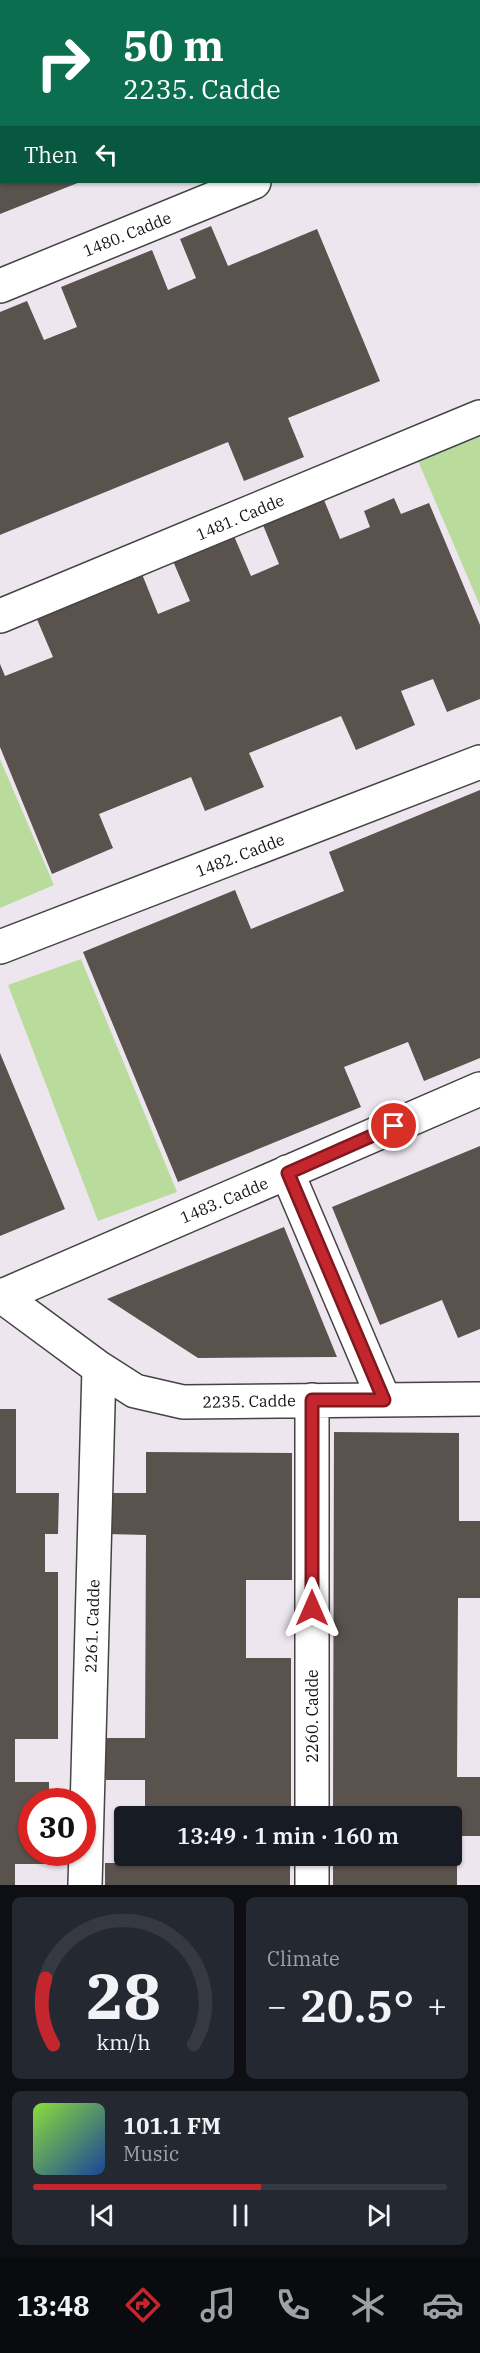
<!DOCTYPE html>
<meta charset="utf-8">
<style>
body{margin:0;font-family:"IBM Plex Serif",serif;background:#242831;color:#f1f3f6;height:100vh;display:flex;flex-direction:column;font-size:22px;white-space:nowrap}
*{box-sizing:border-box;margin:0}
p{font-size:20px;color:#9ea1a6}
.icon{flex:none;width:33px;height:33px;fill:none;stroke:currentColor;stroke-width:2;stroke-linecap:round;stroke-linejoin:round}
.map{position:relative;height:1885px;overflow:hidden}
.details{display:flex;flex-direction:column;gap:12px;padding:12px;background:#0d0f14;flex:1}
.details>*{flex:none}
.hud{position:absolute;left:0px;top:0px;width:480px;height:183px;box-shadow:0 2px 4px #0004;background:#0b6e4f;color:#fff;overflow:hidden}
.speed{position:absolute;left:18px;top:1788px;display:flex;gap:12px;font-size:30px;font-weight:700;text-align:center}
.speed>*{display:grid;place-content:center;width:78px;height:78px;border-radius:50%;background:#171b24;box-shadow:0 2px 4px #0004;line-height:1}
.speed .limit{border:9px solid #d22;background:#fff;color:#111}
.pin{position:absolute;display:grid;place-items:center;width:51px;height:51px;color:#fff;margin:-26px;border:3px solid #fff;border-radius:50%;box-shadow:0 2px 6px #0007}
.me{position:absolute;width:66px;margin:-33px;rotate:0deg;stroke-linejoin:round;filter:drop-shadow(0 0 4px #0008)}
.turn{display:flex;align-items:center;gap:21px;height:126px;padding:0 24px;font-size:27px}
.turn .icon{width:78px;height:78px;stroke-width:2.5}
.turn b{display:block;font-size:42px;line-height:51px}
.then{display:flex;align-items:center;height:57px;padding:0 24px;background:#0003;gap:12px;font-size:22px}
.big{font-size:45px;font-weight:600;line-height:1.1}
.details .card{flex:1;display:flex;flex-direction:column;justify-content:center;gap:9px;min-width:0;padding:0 21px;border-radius:9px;background:#242831}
.details .dial{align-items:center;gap:0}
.dial svg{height:156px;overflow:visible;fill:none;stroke:#363941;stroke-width:7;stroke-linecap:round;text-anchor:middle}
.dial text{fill:#f1f3f6;stroke:none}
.song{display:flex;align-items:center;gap:18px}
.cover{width:72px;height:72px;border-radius:9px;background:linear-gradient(135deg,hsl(90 70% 55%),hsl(220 70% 35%))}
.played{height:6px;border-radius:3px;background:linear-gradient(90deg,#c4262e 55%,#363941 55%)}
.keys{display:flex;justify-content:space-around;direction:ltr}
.heat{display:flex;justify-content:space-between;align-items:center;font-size:33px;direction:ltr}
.details .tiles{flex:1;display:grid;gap:12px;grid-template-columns:1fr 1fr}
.card:last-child{grid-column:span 2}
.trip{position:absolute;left:114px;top:1806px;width:348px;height:60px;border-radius:6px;background:#171b24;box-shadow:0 2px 4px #0004;font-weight:600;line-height:60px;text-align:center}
.tab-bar{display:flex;height:96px;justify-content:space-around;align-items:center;background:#090b0e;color:#9ea1a6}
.tab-bar .icon{width:42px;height:42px}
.tab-bar .active{color:#c4262e}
.tab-bar b{font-size:27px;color:#f1f3f6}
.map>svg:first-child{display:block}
</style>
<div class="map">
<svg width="480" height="1885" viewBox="0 0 480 1885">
<rect width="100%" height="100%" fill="#fffdf5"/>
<!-- industrial -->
<path fill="#eee6ef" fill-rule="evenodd" d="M0,0h480v1885h-480zM2,2h476v180h-476zM32,1802h50v50h-50zM124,1816h328v40h-328z"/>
<!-- forest -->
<path fill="#b9dc9c" d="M230,0h159l1,1 -160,1z
M480,437v169l-62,-145z
M0,759l54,126 -54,23z
M81,959l96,233 -79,29 -90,-236z"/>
<!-- building -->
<path fill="#5a524d" d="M0,182h80l-80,32z
M211,226l17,40 89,-37 63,152 -92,37 16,39 -60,24 -16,-39 -228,93v-223l27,-11 17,39 33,-13 -16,-40 91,-37 16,40 28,-12 -16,-39z
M394,498l7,16 28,-11 51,122v74l-33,13 -14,-33 -32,12 14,34 -59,25 -15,-34 -92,37 15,34 -59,24 -14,-34 -92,37 14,34 -61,26 -52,-127v-83l5,12 48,-19 -17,-40 106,-43 16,40 32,-13 -17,-40 61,-25 17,40 28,-12 -16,-39 61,-25 16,39 30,-12 -6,-16z
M480,790v268l-56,23 -16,-39 -64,25 17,40 -183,75 -95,-230 152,-62 16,39 93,-38 -15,-39z
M0,1053l65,156 -65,27z
M480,1146v183l-22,9 -16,-38 -62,25 -48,-118z
M284,1227l53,130 -139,1 -91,-59z
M0,1409h16v84h43l-1,41h-13v38h13v167h-43v43h34v20h-17v50h17v12h-34v21h-15z
M334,1432l125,1v88h21v77h-22l-1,179h23v59h-23v49h-124v-29h119v-40h-119z
M146,1452l146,1v127h-46v78h45v158h-146v-36h-39v-42h39l1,-203 -39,-1v-41h39z
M145,1856h145v29h-185v-22h40z"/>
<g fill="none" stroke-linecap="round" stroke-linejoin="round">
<!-- minor casing -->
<g stroke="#444" stroke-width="36">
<path id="minor" d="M439,0l1,2
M478,83l2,3
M0,286l254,-104
M0,616l480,-199
M0,947l480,-185
M287,1172l97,228
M0,1295l99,73 36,23 48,11 297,-3
M2,1296l478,-207
M312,1400v416
M312,1856v29
M85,1885l14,-517"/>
</g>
<!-- minor -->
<use href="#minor" stroke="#fff" stroke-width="33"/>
</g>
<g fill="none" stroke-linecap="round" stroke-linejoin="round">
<!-- route casing -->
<g stroke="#7f191e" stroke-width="15">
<path id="route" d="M312,1608v-208h72l-96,-227 106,-47"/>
</g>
<!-- route -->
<use href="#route" stroke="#c4262e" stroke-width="10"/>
</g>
<g text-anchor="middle" stroke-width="6" stroke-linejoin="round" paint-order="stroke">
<!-- street labels -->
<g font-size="16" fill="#111" stroke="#fff">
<text transform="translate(127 234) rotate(-22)" y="6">1480. Cadde</text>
<text transform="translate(240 517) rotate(-23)" y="6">1481. Cadde</text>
<text transform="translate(240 855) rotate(-21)" y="6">1482. Cadde</text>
<text transform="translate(224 1200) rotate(-23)" y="6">1483. Cadde</text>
<text transform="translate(249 1401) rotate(-1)" y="6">2235. Cadde</text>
<text transform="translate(92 1626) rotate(-88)" y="6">2261. Cadde</text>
<text transform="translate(312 1716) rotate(-90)" y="6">2260. Cadde</text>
</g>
</g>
</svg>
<div class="speed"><div class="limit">30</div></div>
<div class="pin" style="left:394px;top:1126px;background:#d93025"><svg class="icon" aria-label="arrive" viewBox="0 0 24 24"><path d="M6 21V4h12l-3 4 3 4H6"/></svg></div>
<svg class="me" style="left:312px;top:1608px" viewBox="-20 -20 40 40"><path d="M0-17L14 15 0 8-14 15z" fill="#c4262e" stroke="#fff" stroke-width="4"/></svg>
<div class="trip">13:49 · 1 min · 160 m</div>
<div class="hud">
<div class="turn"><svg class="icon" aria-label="right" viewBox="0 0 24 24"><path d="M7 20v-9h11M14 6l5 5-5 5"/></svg><div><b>50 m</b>2235. Cadde</div></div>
<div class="then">Then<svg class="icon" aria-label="left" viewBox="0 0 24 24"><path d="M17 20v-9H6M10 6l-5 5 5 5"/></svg></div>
</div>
</div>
<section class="details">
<div class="tiles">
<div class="card dial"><svg viewBox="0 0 100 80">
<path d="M14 69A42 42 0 1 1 86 69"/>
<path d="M14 69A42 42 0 0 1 10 35" stroke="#c4262e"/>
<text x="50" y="56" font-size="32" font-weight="700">28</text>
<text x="50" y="72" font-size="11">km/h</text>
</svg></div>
<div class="card"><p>Climate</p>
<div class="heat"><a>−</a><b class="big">20.5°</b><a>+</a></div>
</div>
<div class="card">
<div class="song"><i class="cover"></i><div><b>101.1 FM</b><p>Music</p></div></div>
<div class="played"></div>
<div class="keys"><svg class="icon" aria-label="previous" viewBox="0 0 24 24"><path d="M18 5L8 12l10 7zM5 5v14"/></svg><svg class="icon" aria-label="pause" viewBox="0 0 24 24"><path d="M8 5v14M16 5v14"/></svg><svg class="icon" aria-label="next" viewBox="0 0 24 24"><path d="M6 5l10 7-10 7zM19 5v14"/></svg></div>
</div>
</div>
</section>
<nav class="tab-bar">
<b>13:48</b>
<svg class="icon active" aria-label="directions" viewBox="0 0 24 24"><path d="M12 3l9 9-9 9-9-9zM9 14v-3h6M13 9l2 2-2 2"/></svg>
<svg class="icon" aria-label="music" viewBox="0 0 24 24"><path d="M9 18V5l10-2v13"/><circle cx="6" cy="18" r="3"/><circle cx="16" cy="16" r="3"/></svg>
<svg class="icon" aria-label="phone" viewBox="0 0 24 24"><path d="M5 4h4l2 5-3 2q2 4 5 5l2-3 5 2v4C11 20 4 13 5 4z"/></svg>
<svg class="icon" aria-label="climate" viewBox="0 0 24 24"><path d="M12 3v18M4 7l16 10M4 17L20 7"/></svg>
<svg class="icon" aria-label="car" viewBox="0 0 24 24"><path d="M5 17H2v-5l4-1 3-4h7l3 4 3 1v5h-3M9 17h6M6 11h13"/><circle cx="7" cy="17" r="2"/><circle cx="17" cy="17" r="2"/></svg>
</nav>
